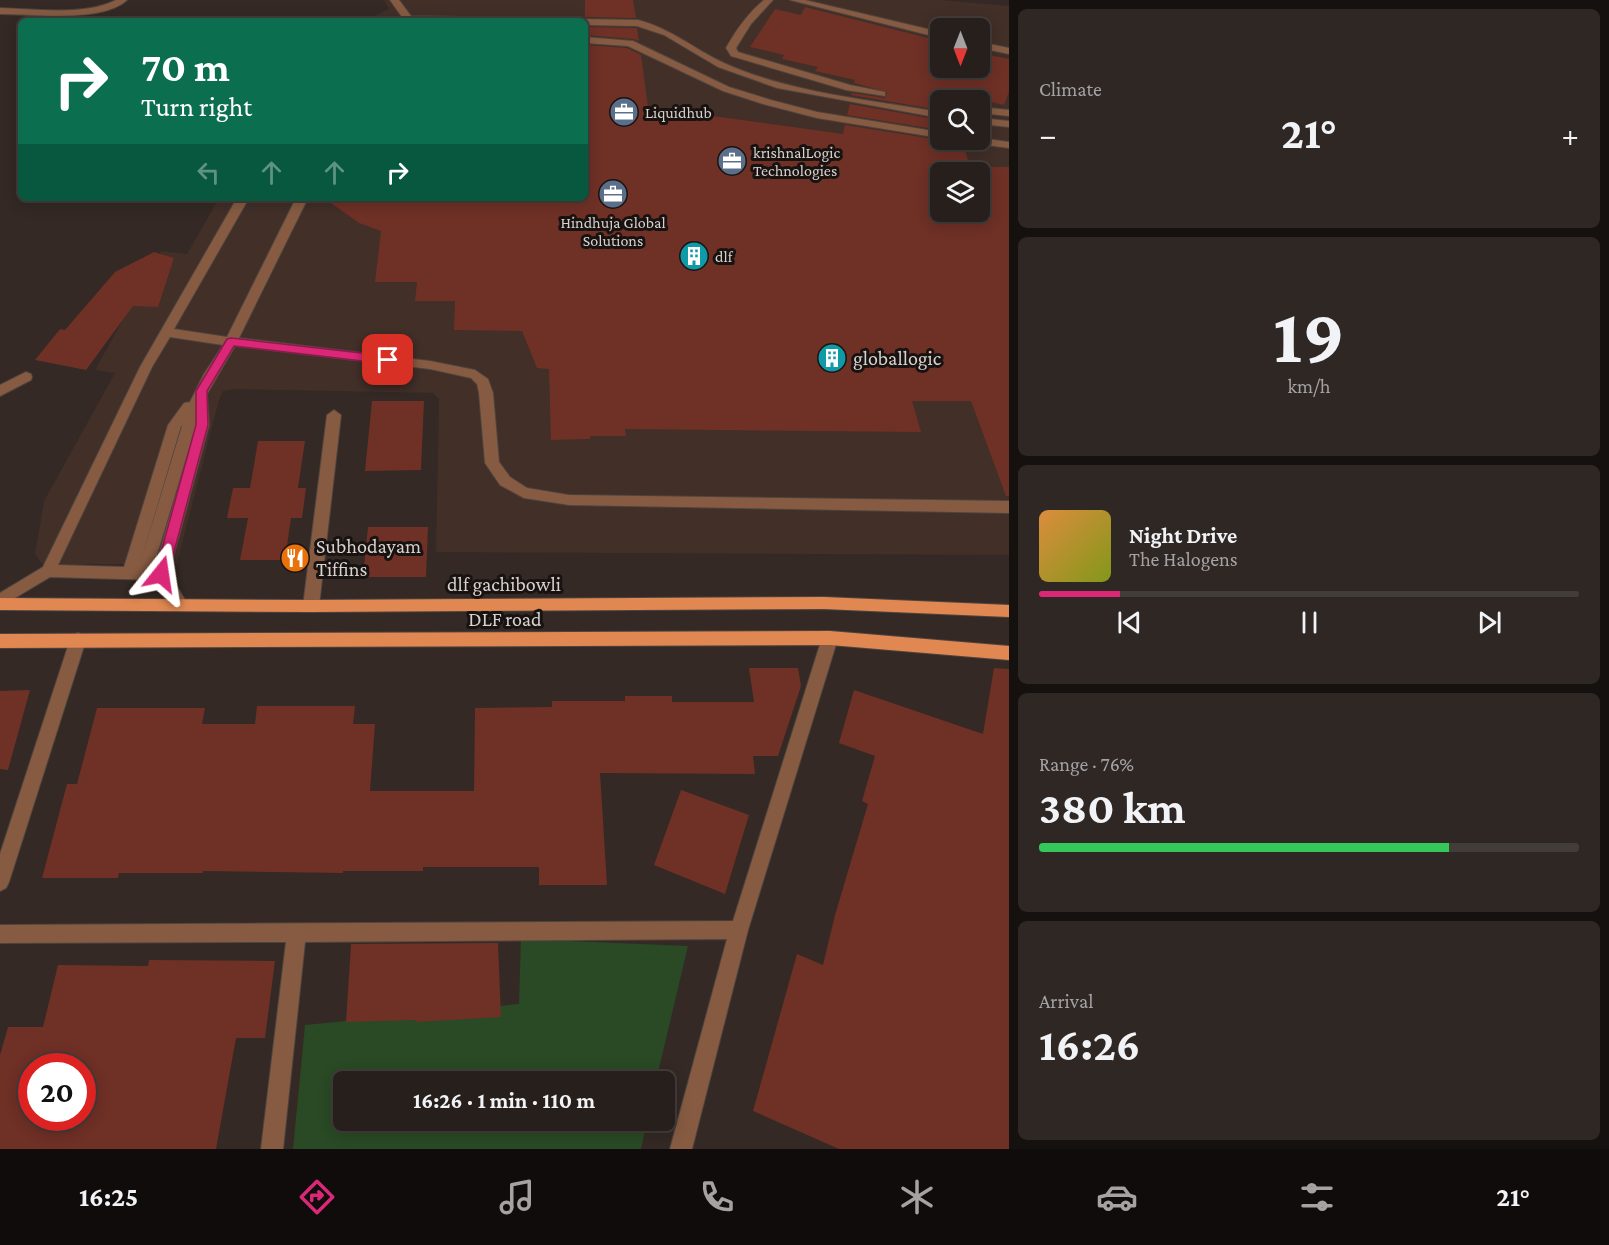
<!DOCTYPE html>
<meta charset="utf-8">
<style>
body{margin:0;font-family:"Crimson Pro",serif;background:#2f2724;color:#f1f3f6;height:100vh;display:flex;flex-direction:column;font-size:22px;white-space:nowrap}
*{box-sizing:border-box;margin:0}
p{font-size:20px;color:#a4a2a3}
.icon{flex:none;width:33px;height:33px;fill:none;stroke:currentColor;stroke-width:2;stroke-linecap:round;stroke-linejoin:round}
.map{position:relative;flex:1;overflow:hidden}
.sheet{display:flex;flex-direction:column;gap:9px;padding:9px;background:#15110f;width:600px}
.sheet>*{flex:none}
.banner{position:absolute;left:18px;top:18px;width:570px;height:183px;border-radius:9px;box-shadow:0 3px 15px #0003,0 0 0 2px #433d3a;background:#0b6e4f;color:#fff;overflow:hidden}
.needle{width:39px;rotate:180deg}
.fabs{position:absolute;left:930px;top:18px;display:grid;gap:12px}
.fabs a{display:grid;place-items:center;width:60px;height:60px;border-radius:9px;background:#271f1b;box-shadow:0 3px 15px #0003,0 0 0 2px #433d3a;font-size:30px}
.speed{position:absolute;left:18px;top:1053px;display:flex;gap:12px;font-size:30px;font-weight:700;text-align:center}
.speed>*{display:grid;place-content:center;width:78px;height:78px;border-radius:50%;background:#271f1b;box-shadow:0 3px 15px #0003,0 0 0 2px #433d3a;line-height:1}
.speed .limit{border:9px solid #d22;background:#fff;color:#111}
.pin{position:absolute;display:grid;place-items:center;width:51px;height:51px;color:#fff;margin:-26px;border-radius:12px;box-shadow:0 3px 9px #0006}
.me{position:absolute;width:66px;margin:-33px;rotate:15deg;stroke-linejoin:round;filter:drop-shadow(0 0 4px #0008)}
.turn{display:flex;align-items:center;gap:21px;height:126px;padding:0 24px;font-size:27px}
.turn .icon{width:78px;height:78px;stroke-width:2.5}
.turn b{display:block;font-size:42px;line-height:51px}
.lanes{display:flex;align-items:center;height:57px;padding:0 24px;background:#0003;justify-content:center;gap:30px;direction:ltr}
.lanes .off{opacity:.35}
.big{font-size:45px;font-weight:700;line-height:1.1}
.sheet .widget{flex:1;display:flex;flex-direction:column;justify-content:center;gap:9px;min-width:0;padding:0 21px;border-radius:9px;background:#2f2724}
.sheet .dial{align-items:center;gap:0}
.dial b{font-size:78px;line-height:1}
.song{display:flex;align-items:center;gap:18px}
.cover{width:72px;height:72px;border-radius:9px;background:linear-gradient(135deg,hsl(30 70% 55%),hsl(70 70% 35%))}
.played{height:6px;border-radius:3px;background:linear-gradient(90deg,#db2777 15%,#433d3a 15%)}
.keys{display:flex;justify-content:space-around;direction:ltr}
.heat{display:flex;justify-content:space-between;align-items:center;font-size:33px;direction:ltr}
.charge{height:9px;border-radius:4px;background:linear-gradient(90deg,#34c759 76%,#433d3a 0)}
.trip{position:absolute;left:333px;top:1071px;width:342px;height:60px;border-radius:9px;background:#271f1b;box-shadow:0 3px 15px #0003,0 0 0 2px #433d3a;font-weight:700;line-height:60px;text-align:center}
.tabs{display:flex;height:96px;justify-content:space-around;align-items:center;background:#100c0b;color:#a4a2a3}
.tabs .icon{width:42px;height:42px}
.tabs .on{color:#db2777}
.tabs b{font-size:27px;color:#f1f3f6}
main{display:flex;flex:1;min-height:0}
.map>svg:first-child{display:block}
</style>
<main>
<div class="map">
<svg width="1009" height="1149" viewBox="0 0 1009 1149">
<rect width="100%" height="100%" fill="#342924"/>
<!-- built -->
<path fill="#412f28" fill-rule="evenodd" d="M384,0h558l67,6v549l-573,-3 3,-153 -6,-6 -199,-4 -11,2 -4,9 -42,163 -134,2 -8,-11 9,-53 71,-128 -20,-3 66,-119 26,3 32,-56h366v-177h-222l26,-12zM940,28h40v40h-40zM940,100h40v40h-40zM940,172h40v40h-40z"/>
<!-- green -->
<path fill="#294a25" d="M521,939l167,7 -32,135 -312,1v38l303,1 -6,28h-348l12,-124 214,-21z"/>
<!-- building -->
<path fill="#6f3026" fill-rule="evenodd" d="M585,0h48l3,18 -51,-1z
M805,7l135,34v27h40v-18l5,1 -1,3 25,5v33l-5,13 -56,-13 3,8h-11v10l-89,-15 1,-2 33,5 2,-6 -33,-9 1,-3 -40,-9 3,-4 -36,-8 2,-4 -34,-8 25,-38 26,6z
M585,27l52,1 2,13 -6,-2 -48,-4z
M585,45l42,3 14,7 7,52 195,27 2,-9 95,15h22l8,27h39v329h-3l-35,-95h-59l9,31 -296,-3 1,7h-36v3l-39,1 -2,-71 -12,-1 -15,-37 -68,-1 1,-29h-40l2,-19h-42l6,-51 -22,-8 -35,-25h261zM940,172h40v40h-40z
M850,104l90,16v10l-93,-15z
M154,252l20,6 -16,49 -25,-1 -47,64 -51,-10 25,-31 5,1 50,-58z
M372,401h52l-3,69 -56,1z
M258,441h47l-7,47h8l-4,30h-11l-6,42h-45l8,-42h-21l6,-30h17z
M368,527h60l-2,50h-63z
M749,668h49l3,18 -23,70h-25l2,18 -155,-1 7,112h-68v-18h-116v4h-80v2l-140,-2v2h-84l-1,5h-76l25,-94h10l20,-76h108l-3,16h53l2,-18h98l-2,18h22l-5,67h104l1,-83 77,-1v-6h73v-5h47v6h82z
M994,668l15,1v480h-170l-86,-38 44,-157 26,11 12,-50 33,-111 -6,-3 13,-45 -36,-13 15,-53 129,44z
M30,690l-22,80 -8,-1v-78z
M681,790l68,25 -24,79 -71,-29z
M498,943l3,74 -85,5v-2l-70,2 5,-78z
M149,960l126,1 -10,77h-29l-20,111h-216v-94l8,-28h35l15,-62 90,1zM32,1066h50v52h-50z"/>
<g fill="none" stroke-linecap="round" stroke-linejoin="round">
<!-- minor casing -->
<g stroke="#4e443f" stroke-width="2">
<path id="minor" d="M116,0h11c-25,23 -94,14 -127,14v-6c34,1 86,8 116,-8z
M390,0h9l12,16 227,4c34,9 56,29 86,43 63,29 147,37 216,49v6l-163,-30 -59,-21 -54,-32 -27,-9 -52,-1v-4h-195l12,-4z
M764,0h9l-22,24 -15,24 2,4 112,33 35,7v4l-39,-6 -115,-34 -5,-8c10,-18 22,-35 38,-48z
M790,0h15l135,32v6z
M585,37l48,4 96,46 42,13 46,12 123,20v6l-123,-20 -54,-14 -40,-13 -95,-45 -43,-3z
M980,42l29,6v6l-29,-6z
M980,107l29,3v6l-29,-3z
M980,118l29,3v6l-29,-3z
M980,138l29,4v6l-38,-5 -5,-3z
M237,198h12l-75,131 53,8 69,-139h12l-69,140 191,23 45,9 13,9 5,14 6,69 11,15 17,11 42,7 440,6v12l-440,-8 -45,-7 -24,-13 -15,-22 -6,-70 -2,-9 -6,-6 -41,-9 -195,-23 -28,48 2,31 -40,148 19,32 -3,4 -5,2 -5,-2 -18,-29 -107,-3 -50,30v-14l43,-26 97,-200zM170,337l53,8 -19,29 -14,28 -6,1 -16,22 -44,142 -66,-2 94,-198zM181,426h1l-43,141zM195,428l-40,140h-2z
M26,372l5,2 1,3 -1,3 -31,16v-11z
M334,410l7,5 -22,191 -3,4 -5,2 -5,-2 -3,-4 24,-191z
M830,631l6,2 2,5 -90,292 -56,219h-22l57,-210 -422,3 -22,207h-22l25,-207 -286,1v-18l733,-4 89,-283 2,-5z
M78,633l6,2 2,5 -77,242 -3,6 -6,3v-37l70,-214 2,-5z"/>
</g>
<!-- major casing -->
<g stroke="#4e443f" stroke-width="2">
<path id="major" d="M824,597l185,8v12l-185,-8 -513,3 -311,-2v-12l311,2z
M830,631l179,15v14l-179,-15 -830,3v-14z"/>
</g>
<!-- minor -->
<use href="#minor" fill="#865b42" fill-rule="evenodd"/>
<!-- major -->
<use href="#major" fill="#e08752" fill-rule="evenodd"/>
</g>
<!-- route -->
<path fill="#db2777" stroke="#8e194d" stroke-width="1.5" d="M231,338l157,18 6,4 -6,4 -154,-18 -27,45 1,34 -40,149 -7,5 -6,-5 41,-149v-34l31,-52z"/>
<!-- icons -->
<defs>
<g id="office-disc" transform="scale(1.5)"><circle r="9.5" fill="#5c6f8a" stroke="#181311"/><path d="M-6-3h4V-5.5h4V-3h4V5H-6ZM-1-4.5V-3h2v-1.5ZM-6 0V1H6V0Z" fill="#fff"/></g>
<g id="building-disc" transform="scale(1.5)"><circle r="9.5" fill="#0f9aa8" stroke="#181311"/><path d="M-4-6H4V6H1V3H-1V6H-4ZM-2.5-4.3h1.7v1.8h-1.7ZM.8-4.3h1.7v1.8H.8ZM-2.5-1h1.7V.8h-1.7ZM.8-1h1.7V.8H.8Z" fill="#fff"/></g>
<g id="restaurant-disc" transform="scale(1.5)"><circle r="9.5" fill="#e8710a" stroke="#181311"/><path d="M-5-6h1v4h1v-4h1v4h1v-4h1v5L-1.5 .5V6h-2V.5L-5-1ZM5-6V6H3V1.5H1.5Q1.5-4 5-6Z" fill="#fff"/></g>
</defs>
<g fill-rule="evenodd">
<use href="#office-disc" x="624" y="112"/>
<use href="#office-disc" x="732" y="161"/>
<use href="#office-disc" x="613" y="194"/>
<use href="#building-disc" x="694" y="256"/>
<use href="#building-disc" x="832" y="358"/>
<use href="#restaurant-disc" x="295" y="558"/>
</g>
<g text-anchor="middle" stroke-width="6" stroke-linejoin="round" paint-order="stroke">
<!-- far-poi labels -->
<g font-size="16" fill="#d8d1ce" stroke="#181311" text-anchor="start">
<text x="645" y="118">Liquidhub</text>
<text x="753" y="158">krishnalLogic<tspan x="753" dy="18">Technologies</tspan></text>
<text x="613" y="228" text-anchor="middle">Hindhuja Global<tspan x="613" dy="18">Solutions</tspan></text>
<text x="715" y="262">dlf</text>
</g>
<!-- poi labels -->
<g font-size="20" fill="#d8d1ce" stroke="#181311" text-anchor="start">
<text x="853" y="365">globallogic</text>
<text x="316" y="553">Subhodayam<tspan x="316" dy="23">Tiffins</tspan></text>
</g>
<!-- street labels -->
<g font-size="20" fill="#d8d1ce" stroke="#181311">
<text x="504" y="591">dlf gachibowli</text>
<text x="505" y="626">DLF road</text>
</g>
</g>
</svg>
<div class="fabs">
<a><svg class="needle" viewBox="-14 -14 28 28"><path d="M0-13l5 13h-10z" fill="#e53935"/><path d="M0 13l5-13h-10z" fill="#a4a2a3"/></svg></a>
<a><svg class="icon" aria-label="search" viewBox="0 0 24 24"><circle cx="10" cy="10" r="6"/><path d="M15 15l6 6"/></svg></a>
<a><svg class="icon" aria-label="layers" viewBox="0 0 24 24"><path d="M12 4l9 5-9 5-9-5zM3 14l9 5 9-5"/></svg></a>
</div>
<div class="speed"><div class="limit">20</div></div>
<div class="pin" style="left:388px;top:360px;background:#d93025"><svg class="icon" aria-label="arrive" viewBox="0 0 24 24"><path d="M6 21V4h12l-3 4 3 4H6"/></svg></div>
<svg class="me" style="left:161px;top:574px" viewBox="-20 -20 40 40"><path d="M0-17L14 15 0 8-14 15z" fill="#db2777" stroke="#fff" stroke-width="4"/></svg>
<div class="trip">16:26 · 1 min · 110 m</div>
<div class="banner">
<div class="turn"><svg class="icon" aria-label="right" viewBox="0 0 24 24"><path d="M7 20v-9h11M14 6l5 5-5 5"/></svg><div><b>70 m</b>Turn right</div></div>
<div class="lanes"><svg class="icon off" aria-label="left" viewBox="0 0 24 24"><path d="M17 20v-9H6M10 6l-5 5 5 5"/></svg><svg class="icon off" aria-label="ahead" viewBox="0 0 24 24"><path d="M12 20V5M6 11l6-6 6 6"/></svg><svg class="icon off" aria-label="ahead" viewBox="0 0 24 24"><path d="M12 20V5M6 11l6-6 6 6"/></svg><svg class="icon" aria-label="right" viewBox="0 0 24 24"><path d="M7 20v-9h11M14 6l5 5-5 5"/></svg></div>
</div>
</div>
<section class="sheet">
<div class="widget"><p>Climate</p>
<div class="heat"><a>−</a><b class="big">21°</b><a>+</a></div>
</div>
<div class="widget dial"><b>19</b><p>km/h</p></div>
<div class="widget">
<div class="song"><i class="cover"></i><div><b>Night Drive</b><p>The Halogens</p></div></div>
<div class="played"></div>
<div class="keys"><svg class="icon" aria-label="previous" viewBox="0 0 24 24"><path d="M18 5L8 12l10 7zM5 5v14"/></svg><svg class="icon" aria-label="pause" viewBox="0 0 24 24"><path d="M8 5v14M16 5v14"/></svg><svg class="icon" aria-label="next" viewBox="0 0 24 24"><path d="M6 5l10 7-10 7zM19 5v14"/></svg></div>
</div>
<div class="widget"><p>Range · 76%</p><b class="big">380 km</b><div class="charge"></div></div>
<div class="widget"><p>Arrival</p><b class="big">16:26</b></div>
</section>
</main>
<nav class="tabs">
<b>16:25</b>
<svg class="icon on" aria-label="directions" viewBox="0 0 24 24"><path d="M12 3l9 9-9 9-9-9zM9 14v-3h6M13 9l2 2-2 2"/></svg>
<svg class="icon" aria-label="music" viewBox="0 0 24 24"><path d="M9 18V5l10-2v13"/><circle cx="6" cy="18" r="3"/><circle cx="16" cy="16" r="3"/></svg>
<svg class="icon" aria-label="phone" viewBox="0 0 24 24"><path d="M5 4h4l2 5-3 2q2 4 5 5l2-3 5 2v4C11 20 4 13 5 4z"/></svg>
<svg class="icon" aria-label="climate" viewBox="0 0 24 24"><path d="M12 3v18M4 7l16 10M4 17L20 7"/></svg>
<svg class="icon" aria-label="car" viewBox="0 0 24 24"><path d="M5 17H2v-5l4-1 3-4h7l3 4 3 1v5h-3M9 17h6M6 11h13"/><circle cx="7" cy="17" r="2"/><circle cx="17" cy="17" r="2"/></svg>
<svg class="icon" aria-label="filters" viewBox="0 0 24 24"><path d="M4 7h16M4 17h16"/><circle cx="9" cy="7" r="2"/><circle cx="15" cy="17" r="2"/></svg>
<b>21°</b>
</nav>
